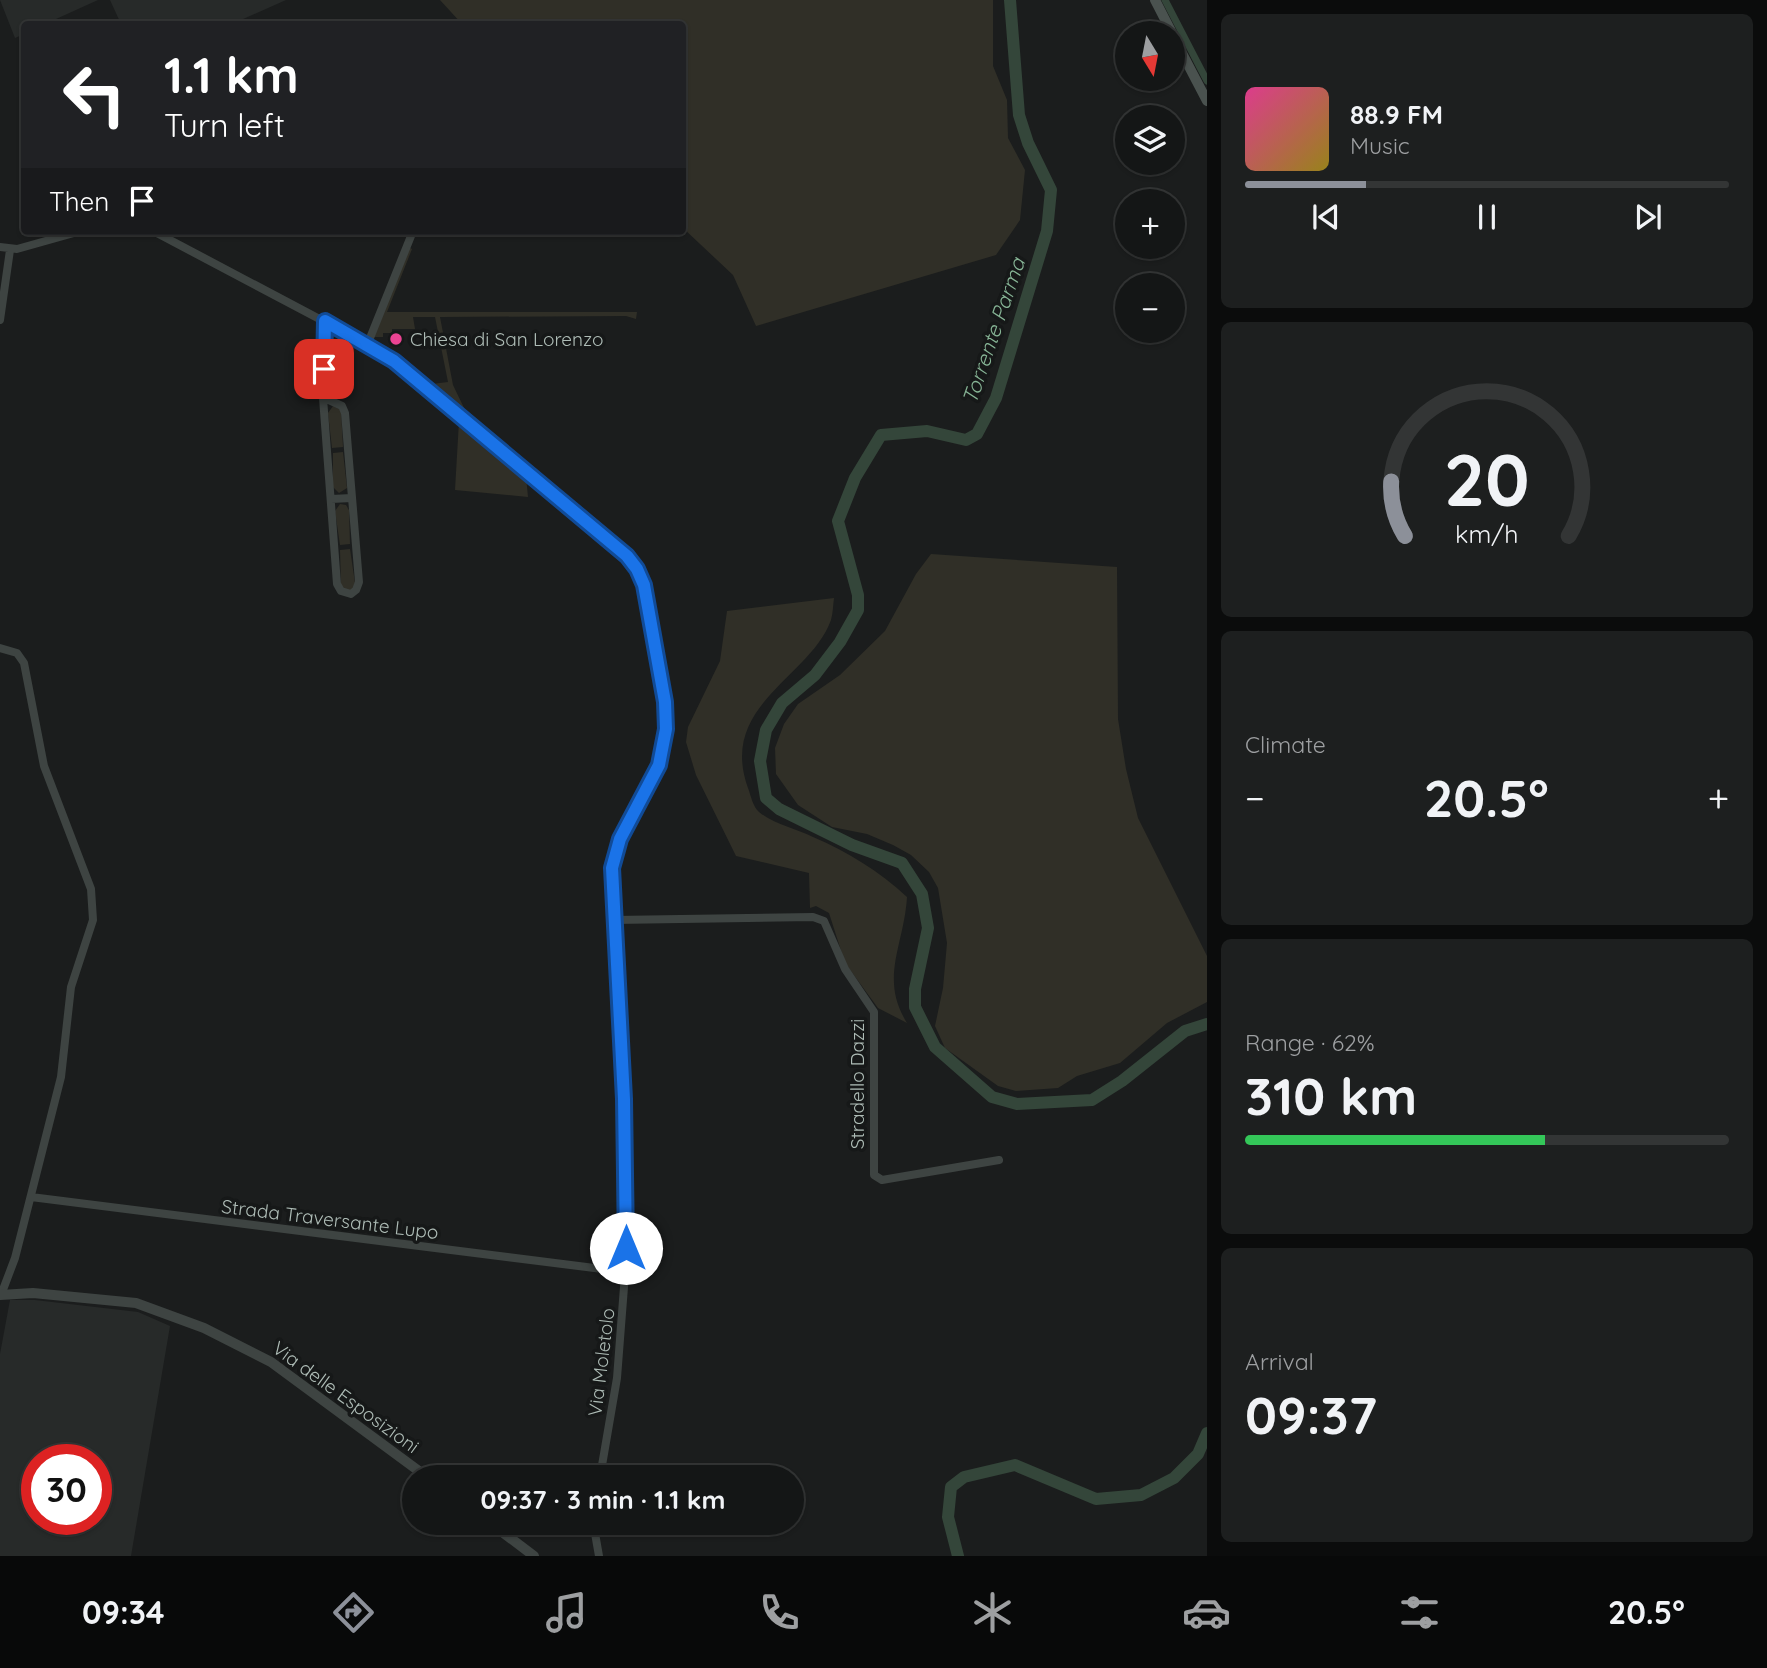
<!DOCTYPE html>
<meta charset="utf-8">
<style>
body{margin:0;font-family:Quicksand,sans-serif;background:#1d1f1f;color:#f1f3f6;height:100vh;display:flex;flex-direction:column;font-size:26px;white-space:nowrap}
*{box-sizing:border-box;margin:0}
p{font-size:23px;color:#9d9fa1}
.icon{flex:none;width:38px;height:38px;fill:none;stroke:currentColor;stroke-width:2;stroke-linecap:round;stroke-linejoin:round}
.map{position:relative;flex:1;overflow:hidden}
.details{display:flex;flex-direction:column;gap:14px;padding:14px;background:#0b0c0c;width:560px}
.details>*{flex:none}
.top-card{position:absolute;left:21px;top:21px;width:665px;height:214px;border-radius:7px;box-shadow:0 2px 5px #0004,0 0 0 2px #333535;background:#202124;color:#fff;overflow:hidden}
.needle{width:46px;rotate:170deg}
.fabs{position:absolute;left:1115px;top:21px;display:grid;gap:14px}
.fabs a{display:grid;place-items:center;width:70px;height:70px;border-radius:50%;background:#141616;box-shadow:0 2px 5px #0004,0 0 0 2px #333535;font-size:35px}
.speed{position:absolute;left:21px;top:1444px;display:flex;gap:14px;font-size:35px;font-weight:700;text-align:center}
.speed>*{display:grid;place-content:center;width:91px;height:91px;border-radius:50%;background:#141616;box-shadow:0 2px 5px #0004,0 0 0 2px #333535;line-height:1}
.speed .limit{border:10px solid #d22;background:#fff;color:#111}
.pin{position:absolute;display:grid;place-items:center;width:60px;height:60px;color:#fff;margin:-30px;border-radius:14px;box-shadow:0 4px 10px #0006}
.me{position:absolute;width:77px;margin:-38px;rotate:0deg;stroke-linejoin:round;filter:drop-shadow(0 0 5px #0008)}
.turn{display:flex;align-items:center;gap:24px;height:147px;padding:0 28px;font-size:32px}
.turn .icon{width:91px;height:91px;stroke-width:2.5}
.turn b{display:block;font-size:49px;line-height:60px}
.then{display:flex;align-items:center;height:66px;padding:0 28px;background:#0003;gap:14px;font-size:26px}
.big{font-size:52px;font-weight:700;line-height:1.1}
.details .tile{flex:1;display:flex;flex-direction:column;justify-content:center;gap:10px;min-width:0;padding:0 24px;border-radius:10px;background:#1d1f1f}
.details .dial{align-items:center;gap:0}
.dial svg{height:182px;overflow:visible;fill:none;stroke:#333535;stroke-width:7;stroke-linecap:round;text-anchor:middle}
.dial text{fill:#f1f3f6;stroke:none}
.song{display:flex;align-items:center;gap:21px}
.cover{width:84px;height:84px;border-radius:10px;background:linear-gradient(135deg,hsl(330 70% 55%),hsl(50 70% 35%))}
.played{height:7px;border-radius:4px;background:linear-gradient(90deg,#8c9099 25%,#333535 25%)}
.keys{display:flex;justify-content:space-around;direction:ltr}
.heat{display:flex;justify-content:space-between;align-items:center;font-size:38px;direction:ltr}
.charge{height:10px;border-radius:5px;background:linear-gradient(90deg,#34c759 62%,#333535 0)}
.trip{position:absolute;left:402px;top:1465px;width:402px;height:70px;border-radius:35px;background:#141616;box-shadow:0 2px 5px #0004,0 0 0 2px #333535;font-weight:700;line-height:70px;text-align:center}
.tabs{display:flex;height:112px;justify-content:space-around;align-items:center;background:#080909;color:#9d9fa1}
.tabs .icon{width:49px;height:49px}
.tabs .current{color:#8c9099}
.tabs b{font-size:32px;color:#f1f3f6}
main{display:flex;flex:1;min-height:0}
.map>svg:first-child{display:block}
</style>
<main>
<div class="map">
<svg width="1207" height="1556" viewBox="0 0 1207 1556">
<rect width="100%" height="100%" fill="#1b1d1d"/>
<!-- built -->
<path fill="#272a29" fill-rule="evenodd" d="M0,0h98l-53,24h-21v10l-9,4z
M110,0h176l-54,24h-111z
M10,1300h25l103,12 32,14 -39,230h-131v-202zM37,1460h59v59h-59z"/>
<!-- green -->
<path fill="#302f27" d="M440,0h553v66l14,34 1,38 17,32 -5,50 -24,35 -240,71 -23,-51 -50,-47 -1,-204h-220z
M408,247l4,2 -25,63h250l-1,7 -10,-3 -186,1 13,68 12,25 79,66 -4,5 -134,-114 26,17 16,-2 -13,-65h-22l2,12h-23v4h-9v4h-10z
M333,406l8,4 2,37 -11,1 -4,-35z
M459,421l67,55 2,21 -73,-7z
M343,452l4,36 -8,5 -6,-6v-34z
M340,504l6,1 3,5 1,34 -10,1 -5,-34z
M350,549l5,34 -3,7h-7l-4,-5 -1,-35z
M931,554l186,13 1,152 8,50 12,49 69,138v46l-40,21 -47,40 -43,13 -19,12 -42,3 -18,-5 -53,-38 -10,-22 8,-38 4,-45 -9,-55 -9,-16 -18,-17 -18,-10 -26,-11 -35,-7 -34,-22 -22,-31 -1,-26 9,-24 14,-20 42,-29 45,-44 31,-57z
M834,598c-1,7 -1,15 -3,22 -21,58 -113,85 -83,168 3,8 5,19 11,24 16,13 36,16 54,25 35,15 66,34 94,60 -3,49 -28,81 0,126l-29,-15 -33,-45 -16,-50 -13,-7 -6,2 -1,-35 -73,-17 -40,-81 -10,-33 2,-15 32,-66 7,-50z"/>
<g fill="none" stroke-linecap="round" stroke-linejoin="round">
<!-- canal -->
<path stroke="#34463a" stroke-width="7" d="M1165,0l42,81"/>
<!-- river -->
<path stroke="#34463a" stroke-width="12" d="M1010,0l9,115 9,28 23,47 -4,41 -51,167 -19,36 -11,6 -39,-9 -46,4 -26,43 -17,43 20,74v15l-18,32 -25,33 -33,28 -16,27 -6,31 6,37 13,11 73,36 50,18 20,31 6,34 -13,61v18l20,40 57,50 25,7 75,-4 30,-19 63,-50 22,-7
M958,1556l-10,-39 3,-30 13,-10 51,-12 81,34 45,-4 33,-17 24,-24 9,-21"/>
<!-- minor -->
<path stroke="#3e4442" stroke-width="8" d="M153,231l227,120 244,202c7,6 12,13 16,21 14,29 31,151 22,181 -12,40 -44,71 -50,113l12,245 2,148 -9,117 -17,99
M0,247l17,2 64,-18
M0,320l10,-70
M368,343l45,-112
M324,392l5,8 13,6 3,7 14,169 -3,8 -5,4 -10,-3 -4,-7 -14,-186 2,-77
M331,499l21,-1
M0,648l17,5 7,10 20,103 47,123 2,31 -22,67 -10,90 -46,181 -14,37
M614,920l199,-3 11,4 21,48 29,43v163l8,5 117,-20
M31,1197l595,75
M593,1522l6,34"/>
<!-- tertiary -->
<path stroke="#3e4442" stroke-width="10" d="M0,1295l33,-2 103,10 68,25 67,34 156,115
M489,1522l45,34"/>
<!-- secondary -->
<path stroke="#4a524f" stroke-width="10" d="M1155,0l17,33
M1172,34l35,67"/>
</g>
<g fill="none" stroke-linecap="round" stroke-linejoin="round">
<!-- route casing -->
<g stroke="#114b97" stroke-width="18">
<path id="route" d="M324,369l1,-48 69,40 233,195 10,13 7,16 21,117 1,27 -7,36 -39,74 -8,29 12,231 2,149"/>
</g>
<!-- route -->
<use href="#route" stroke="#1a73e8" stroke-width="12"/>
</g>
<!-- markers -->
<circle fill="#eb4493" stroke="#161818" stroke-width="2.5" cx="396" cy="339" r="7"/>
<g text-anchor="middle" stroke-width="7" stroke-linejoin="round" paint-order="stroke">
<!-- poi labels -->
<g font-size="19" fill="#aebcb6" stroke="#161818" text-anchor="start">
<text x="410" y="346">Chiesa di San Lorenzo</text>
</g>
<!-- street labels -->
<g font-size="19" fill="#aebcb6" stroke="#161818">
<text transform="translate(857 1084) rotate(-90)" y="7">Stradello Dazzi</text>
<text transform="translate(330 1219) rotate(7)" y="7">Strada Traversante Lupo</text>
<text transform="translate(601 1362) rotate(-83)" y="7">Via Moletolo</text>
<text transform="translate(346 1397) rotate(36)" y="7">Via delle Esposizioni</text>
</g>
<!-- water labels -->
<g font-size="21" font-style="italic" fill="#87b596" stroke="#161818">
<text transform="translate(994 331) rotate(-71)" y="7">Torrente Parma</text>
</g>
</g>
</svg>
<div class="fabs">
<a><svg class="needle" viewBox="-14 -14 28 28"><path d="M0-13l5 13h-10z" fill="#e53935"/><path d="M0 13l5-13h-10z" fill="#9d9fa1"/></svg></a>
<a><svg class="icon" aria-label="layers" viewBox="0 0 24 24"><path d="M12 4l9 5-9 5-9-5zM3 14l9 5 9-5"/></svg></a>
<a>+</a>
<a>−</a>
</div>
<div class="speed"><div class="limit">30</div></div>
<div class="pin" style="left:324px;top:369px;background:#d93025"><svg class="icon" aria-label="arrive" viewBox="0 0 24 24"><path d="M6 21V4h12l-3 4 3 4H6"/></svg></div>
<svg class="me" style="left:626px;top:1248px" viewBox="-20 -20 40 40"><circle r="19" fill="#fff"/><path d="M0-13L10 11 0 6-10 11z" fill="#1a73e8"/></svg>
<div class="trip">09:37 · 3 min · 1.1 km</div>
<div class="top-card">
<div class="turn"><svg class="icon" aria-label="left" viewBox="0 0 24 24"><path d="M17 20v-9H6M10 6l-5 5 5 5"/></svg><div><b>1.1 km</b>Turn left</div></div>
<div class="then">Then<svg class="icon" aria-label="arrive" viewBox="0 0 24 24"><path d="M6 21V4h12l-3 4 3 4H6"/></svg></div>
</div>
</div>
<section class="details">
<div class="tile">
<div class="song"><i class="cover"></i><div><b>88.9 FM</b><p>Music</p></div></div>
<div class="played"></div>
<div class="keys"><svg class="icon" aria-label="previous" viewBox="0 0 24 24"><path d="M18 5L8 12l10 7zM5 5v14"/></svg><svg class="icon" aria-label="pause" viewBox="0 0 24 24"><path d="M8 5v14M16 5v14"/></svg><svg class="icon" aria-label="next" viewBox="0 0 24 24"><path d="M6 5l10 7-10 7zM19 5v14"/></svg></div>
</div>
<div class="tile dial"><svg viewBox="0 0 100 80">
<path d="M14 69A42 42 0 1 1 86 69"/>
<path d="M14 69A42 42 0 0 1 8 45" stroke="#8c9099"/>
<text x="50" y="56" font-size="32" font-weight="700">20</text>
<text x="50" y="72" font-size="11">km/h</text>
</svg></div>
<div class="tile"><p>Climate</p>
<div class="heat"><a>−</a><b class="big">20.5°</b><a>+</a></div>
</div>
<div class="tile"><p>Range · 62%</p><b class="big">310 km</b><div class="charge"></div></div>
<div class="tile"><p>Arrival</p><b class="big">09:37</b></div>
</section>
</main>
<nav class="tabs">
<b>09:34</b>
<svg class="icon current" aria-label="directions" viewBox="0 0 24 24"><path d="M12 3l9 9-9 9-9-9zM9 14v-3h6M13 9l2 2-2 2"/></svg>
<svg class="icon" aria-label="music" viewBox="0 0 24 24"><path d="M9 18V5l10-2v13"/><circle cx="6" cy="18" r="3"/><circle cx="16" cy="16" r="3"/></svg>
<svg class="icon" aria-label="phone" viewBox="0 0 24 24"><path d="M5 4h4l2 5-3 2q2 4 5 5l2-3 5 2v4C11 20 4 13 5 4z"/></svg>
<svg class="icon" aria-label="climate" viewBox="0 0 24 24"><path d="M12 3v18M4 7l16 10M4 17L20 7"/></svg>
<svg class="icon" aria-label="car" viewBox="0 0 24 24"><path d="M5 17H2v-5l4-1 3-4h7l3 4 3 1v5h-3M9 17h6M6 11h13"/><circle cx="7" cy="17" r="2"/><circle cx="17" cy="17" r="2"/></svg>
<svg class="icon" aria-label="filters" viewBox="0 0 24 24"><path d="M4 7h16M4 17h16"/><circle cx="9" cy="7" r="2"/><circle cx="15" cy="17" r="2"/></svg>
<b>20.5°</b>
</nav>
